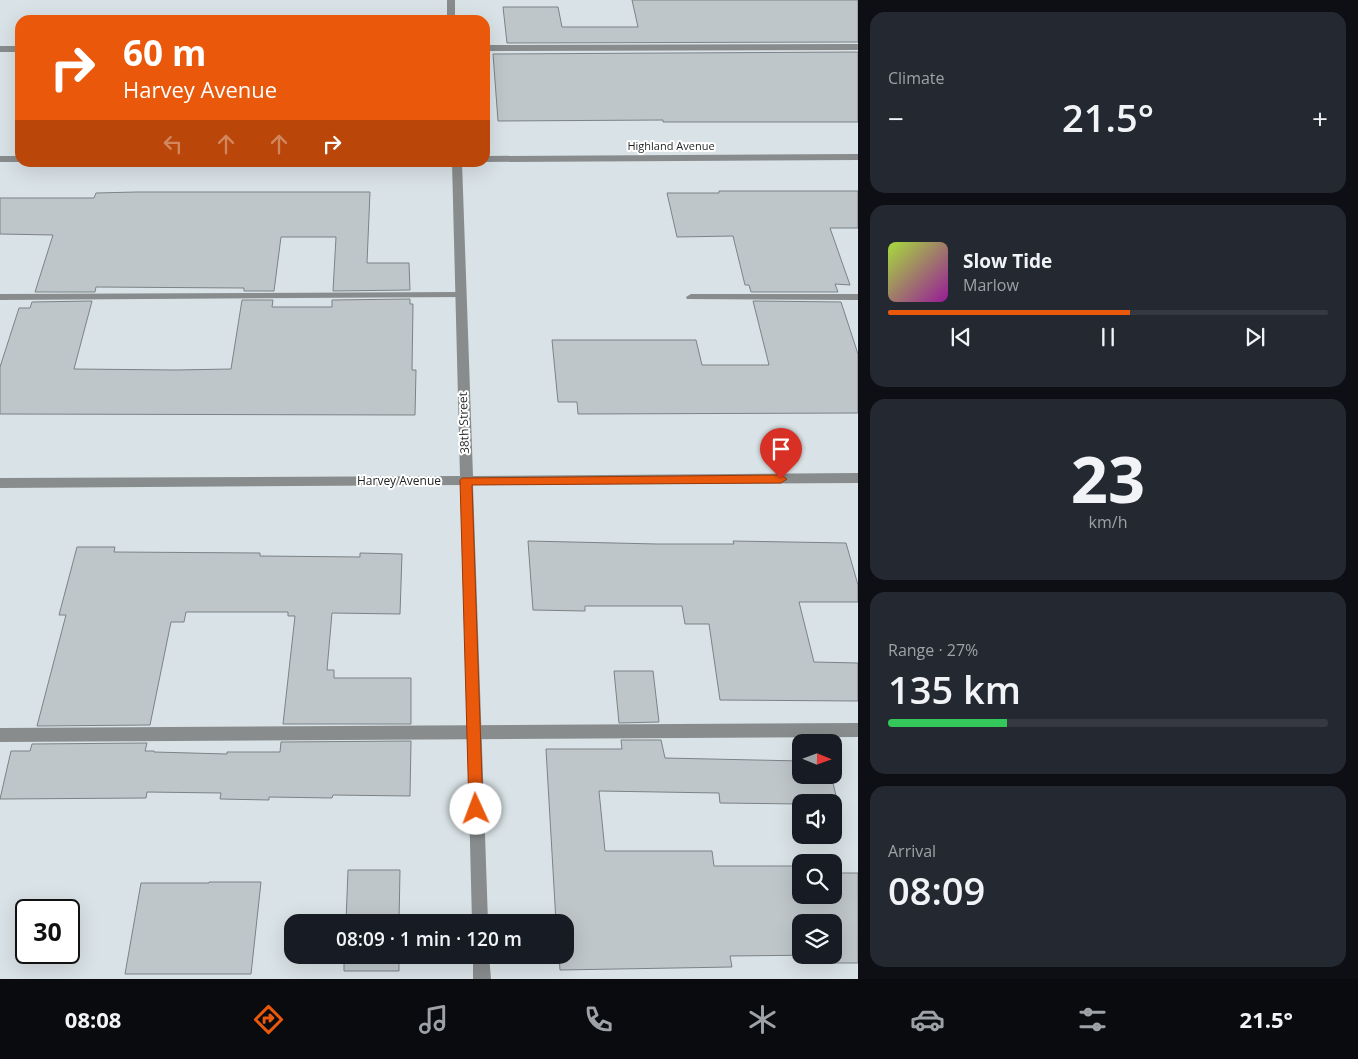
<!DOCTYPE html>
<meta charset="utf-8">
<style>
body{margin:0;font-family:"Open Sans",sans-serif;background:#242831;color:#f1f3f6;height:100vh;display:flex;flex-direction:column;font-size:19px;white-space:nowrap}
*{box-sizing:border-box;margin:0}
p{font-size:16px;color:#9ea1a6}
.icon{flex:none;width:28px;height:28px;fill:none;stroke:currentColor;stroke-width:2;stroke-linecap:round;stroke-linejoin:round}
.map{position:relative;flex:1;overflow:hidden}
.drawer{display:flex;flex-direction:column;gap:12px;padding:12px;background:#0d0f14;width:500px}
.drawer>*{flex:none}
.hud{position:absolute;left:15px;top:15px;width:475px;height:152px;border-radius:15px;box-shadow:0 5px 20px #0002;background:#ea580c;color:#fff;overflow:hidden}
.needle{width:32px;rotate:91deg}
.tools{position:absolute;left:792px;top:734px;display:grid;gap:10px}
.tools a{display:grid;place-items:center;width:50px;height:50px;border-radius:10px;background:#171b24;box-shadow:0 5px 20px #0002;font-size:25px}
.speed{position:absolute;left:15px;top:899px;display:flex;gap:10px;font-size:25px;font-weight:700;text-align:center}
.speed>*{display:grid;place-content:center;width:65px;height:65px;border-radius:50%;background:#171b24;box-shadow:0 5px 20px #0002;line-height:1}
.speed .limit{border:2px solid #111;border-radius:8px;background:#fff;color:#111}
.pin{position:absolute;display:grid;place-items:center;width:42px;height:42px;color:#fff;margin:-51px -21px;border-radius:50% 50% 50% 0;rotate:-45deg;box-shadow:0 0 5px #0007}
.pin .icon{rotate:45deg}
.me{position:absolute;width:55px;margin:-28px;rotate:358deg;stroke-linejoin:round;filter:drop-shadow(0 0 4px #0008)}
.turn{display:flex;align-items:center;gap:18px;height:105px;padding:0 25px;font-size:22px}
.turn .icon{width:65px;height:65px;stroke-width:2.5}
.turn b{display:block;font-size:35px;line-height:42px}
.lanes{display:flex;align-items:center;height:48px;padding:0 25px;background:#0003;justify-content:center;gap:25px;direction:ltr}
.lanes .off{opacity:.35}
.big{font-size:38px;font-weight:600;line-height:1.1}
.drawer .card{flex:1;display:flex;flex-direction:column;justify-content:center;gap:8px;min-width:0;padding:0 18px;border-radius:15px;background:#242831}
.drawer .dial{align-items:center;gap:0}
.dial b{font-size:65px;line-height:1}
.song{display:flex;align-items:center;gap:15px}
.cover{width:60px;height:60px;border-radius:8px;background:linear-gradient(135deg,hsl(80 70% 55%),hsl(300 70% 35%))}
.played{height:5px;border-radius:2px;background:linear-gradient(90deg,#ea580c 55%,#363941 55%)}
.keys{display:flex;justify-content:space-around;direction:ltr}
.heat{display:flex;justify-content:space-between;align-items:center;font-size:28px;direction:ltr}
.charge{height:8px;border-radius:4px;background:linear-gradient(90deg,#34c759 27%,#363941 0)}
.trip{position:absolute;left:284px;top:914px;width:290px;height:50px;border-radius:15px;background:#171b24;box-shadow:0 5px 20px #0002;font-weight:600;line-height:50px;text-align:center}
.tab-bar{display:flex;height:80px;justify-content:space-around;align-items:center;background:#090b0e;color:#9ea1a6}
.tab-bar .icon{width:35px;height:35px}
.tab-bar .selected{color:#ea580c}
.tab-bar b{font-size:22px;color:#f1f3f6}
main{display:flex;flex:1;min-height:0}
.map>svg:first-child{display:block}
</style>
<main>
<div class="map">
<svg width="858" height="979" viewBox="0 0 858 979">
<rect width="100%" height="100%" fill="#d9e2e6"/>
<!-- building -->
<path fill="#bec6ca" stroke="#7c8387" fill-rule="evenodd" d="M632,0h226v42l-351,1 -4,-36h55l4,20h76z
M858,52v70h-195v-2l-165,1 -5,-67z
M719,191h139v37h-28l20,57 -15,-1 3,8h-87l-2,-7h-4l-12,-49 -56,1 -10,-44h52z
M136,192h234l-3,71h42l1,27 -77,1 3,-54h-55l-7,54h-30v-3l-148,-1 -1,5h-60l18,-57 -53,-1v-36h94l2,-5z
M410,299v5h3l-1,66h4l-1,45 -415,-1v-47l19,-59h11l2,-6 60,-1 -18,68 102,1 55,-1 11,-69h31l-1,7h60v-7z
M753,301l88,1 17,52v59l-280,1 -1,-12h-19l-6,-62h144l6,25h67z
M528,541l129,3h77l-1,-3 113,2 12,42v17h-59l15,60 44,1v38l-138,-1 -11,-76h-24l-3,-18h-97v5l-52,-1z
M77,547h38l-1,5 146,1v3l100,1v-4l42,1 -2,60 -68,-1 -5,57h7v8h77v46h-128l12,-108h-7v-4h-102l-2,10h-13l-21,103 -113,1 29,-111h-7z
M614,671h39l6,51 -40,1z
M621,740h40l4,18 136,3v14h30l10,41h-7v-14h-33v5l-1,-3 -80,-1 -1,-10 -120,-2 6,60h107l2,15h87v29h33v-22h24v90h-34l-2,-8 -92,1 2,11 -172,3 -1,-15h6v-33h-9l-10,-173h76zM801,922h33v33h-33z
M411,741l-1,55 -77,-1 -1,3 -63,-1v3l-49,-1 1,-6 -74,-1 -1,6 -146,1 11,-48h19l2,-7 115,-1 -2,8h9v1l73,2v-2h53l1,-10z
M348,870h52l-1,52h-53z
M209,882h52l-10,92h-126l16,-91h68z
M344,955h55v16h-55z"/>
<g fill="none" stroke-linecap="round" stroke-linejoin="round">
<!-- lane -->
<path fill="#888c8d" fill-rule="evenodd" d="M858,44v6l-373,1v-6z
M0,46h20v6h-20z
M460,292l5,3 -1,2 -464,3v-6z
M691,294h167v6l-171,-1 -1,-2z
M858,723v14l-858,5v-14z"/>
<!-- street -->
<path fill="#888c8d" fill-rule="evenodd" d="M447,0h8v20h-8z
M858,154v6l-373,2v-6z
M0,156h20v6h-20z
M452,162h10l11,314 385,-3v10l-385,2 15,437h-16l-11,-437 -461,3v-10l460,-2z
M473,955h16l2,24h-18z"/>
</g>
<!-- route -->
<path fill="#ea580c" stroke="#983908" d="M781,475l6,4 -6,4 -309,2 11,324 -2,4 -5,2 -5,-2 -2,-4 -9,-329 2,-2z"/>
<g text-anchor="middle" stroke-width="4" stroke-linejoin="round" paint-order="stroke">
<!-- far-street labels -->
<g font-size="11" fill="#1e2122" stroke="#fff">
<text x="671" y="150">Highland Avenue</text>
</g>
<!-- street labels -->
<g font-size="12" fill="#1e2122" stroke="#fff">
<text transform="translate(464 423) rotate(-92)" y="4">38th Street</text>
<text x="399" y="485">Harvey Avenue</text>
</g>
</g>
</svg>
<div class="tools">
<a><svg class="needle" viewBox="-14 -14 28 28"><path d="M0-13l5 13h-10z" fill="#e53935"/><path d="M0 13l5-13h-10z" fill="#9ea1a6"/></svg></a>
<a><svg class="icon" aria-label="sound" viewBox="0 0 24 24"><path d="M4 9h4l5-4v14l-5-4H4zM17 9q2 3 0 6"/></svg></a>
<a><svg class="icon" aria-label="search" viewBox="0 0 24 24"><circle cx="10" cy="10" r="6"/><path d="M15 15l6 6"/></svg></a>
<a><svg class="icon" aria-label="layers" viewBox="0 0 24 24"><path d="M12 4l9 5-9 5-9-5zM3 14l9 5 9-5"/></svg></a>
</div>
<div class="speed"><div class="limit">30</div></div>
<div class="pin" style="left:781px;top:479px;background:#d93025"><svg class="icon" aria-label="arrive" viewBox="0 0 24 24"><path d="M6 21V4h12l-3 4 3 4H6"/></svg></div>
<svg class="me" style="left:476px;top:809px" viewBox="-20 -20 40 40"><circle r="19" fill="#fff"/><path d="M0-13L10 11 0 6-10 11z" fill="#ea580c"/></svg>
<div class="trip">08:09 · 1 min · 120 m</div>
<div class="hud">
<div class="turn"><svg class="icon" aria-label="right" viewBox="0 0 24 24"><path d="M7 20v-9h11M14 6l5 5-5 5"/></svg><div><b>60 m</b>Harvey Avenue</div></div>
<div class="lanes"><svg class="icon off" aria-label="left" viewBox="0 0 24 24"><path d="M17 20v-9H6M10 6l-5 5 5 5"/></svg><svg class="icon off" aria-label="ahead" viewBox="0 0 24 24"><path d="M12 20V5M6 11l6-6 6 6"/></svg><svg class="icon off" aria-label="ahead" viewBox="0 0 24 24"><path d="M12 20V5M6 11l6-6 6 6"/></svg><svg class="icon" aria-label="right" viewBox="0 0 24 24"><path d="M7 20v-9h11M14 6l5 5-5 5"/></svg></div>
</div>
</div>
<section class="drawer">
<div class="card"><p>Climate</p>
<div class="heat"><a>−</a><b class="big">21.5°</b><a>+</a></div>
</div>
<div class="card">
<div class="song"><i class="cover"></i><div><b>Slow Tide</b><p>Marlow</p></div></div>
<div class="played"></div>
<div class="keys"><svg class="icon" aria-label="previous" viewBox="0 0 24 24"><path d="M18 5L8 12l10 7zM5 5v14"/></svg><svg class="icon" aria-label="pause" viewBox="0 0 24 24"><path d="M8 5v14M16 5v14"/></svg><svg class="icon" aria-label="next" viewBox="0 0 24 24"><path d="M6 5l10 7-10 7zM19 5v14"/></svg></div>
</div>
<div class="card dial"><b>23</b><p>km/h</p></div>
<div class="card"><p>Range · 27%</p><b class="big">135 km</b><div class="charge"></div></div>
<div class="card"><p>Arrival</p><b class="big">08:09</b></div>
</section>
</main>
<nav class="tab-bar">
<b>08:08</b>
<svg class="icon selected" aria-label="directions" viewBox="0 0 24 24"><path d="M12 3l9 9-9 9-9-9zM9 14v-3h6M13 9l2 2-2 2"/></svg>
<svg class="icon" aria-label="music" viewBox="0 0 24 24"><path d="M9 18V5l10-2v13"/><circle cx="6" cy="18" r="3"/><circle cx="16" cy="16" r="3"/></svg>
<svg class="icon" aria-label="phone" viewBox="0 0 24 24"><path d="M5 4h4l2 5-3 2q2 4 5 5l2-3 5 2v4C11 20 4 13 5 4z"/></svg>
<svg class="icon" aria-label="climate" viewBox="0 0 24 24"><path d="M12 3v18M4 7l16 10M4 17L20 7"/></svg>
<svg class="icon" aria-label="car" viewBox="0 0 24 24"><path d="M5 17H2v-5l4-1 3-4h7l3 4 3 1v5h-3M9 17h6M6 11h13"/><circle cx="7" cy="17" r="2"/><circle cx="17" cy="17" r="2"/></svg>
<svg class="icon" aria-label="filters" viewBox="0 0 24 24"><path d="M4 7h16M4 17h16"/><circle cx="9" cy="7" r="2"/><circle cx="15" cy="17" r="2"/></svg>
<b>21.5°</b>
</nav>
